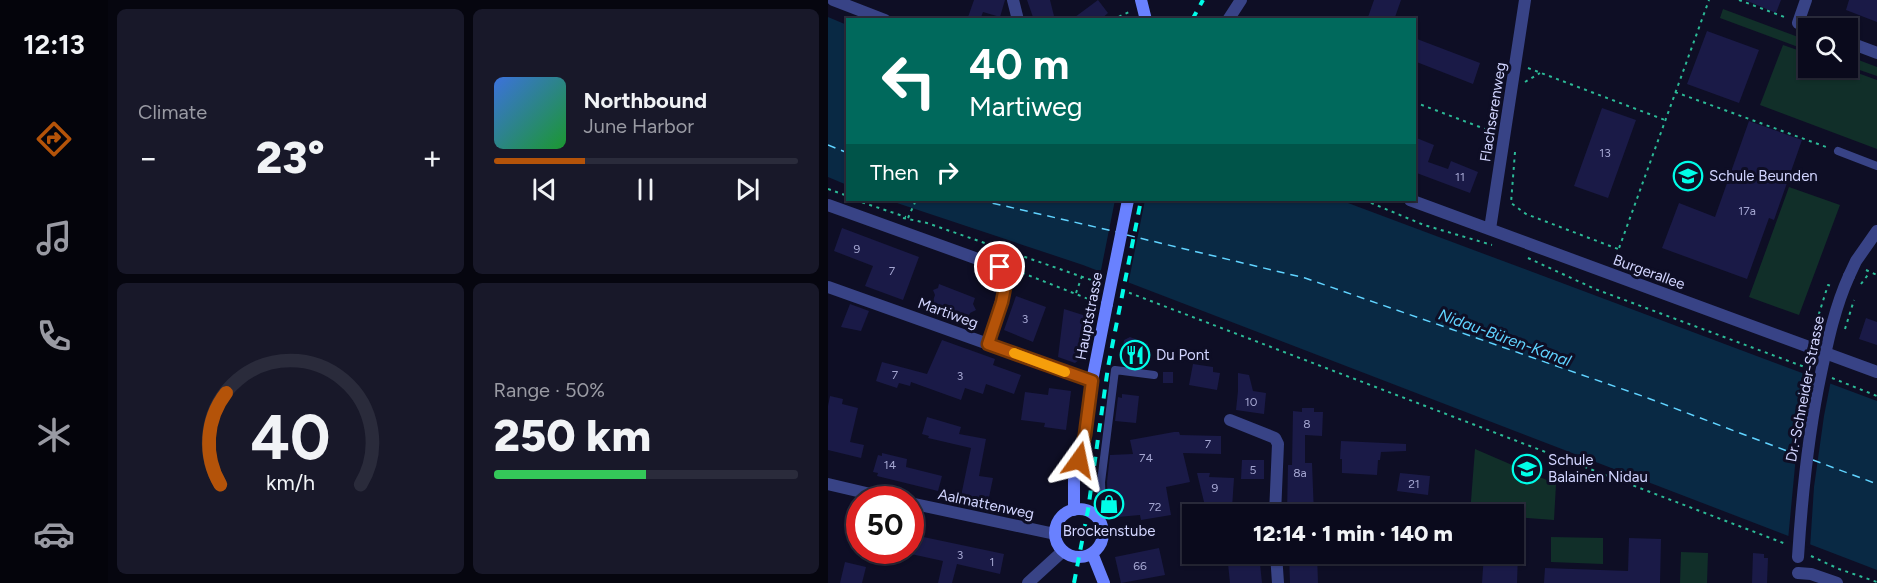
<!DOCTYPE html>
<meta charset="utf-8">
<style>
body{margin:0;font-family:Figtree,sans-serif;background:#181829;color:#f1f3f6;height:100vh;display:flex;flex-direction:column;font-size:22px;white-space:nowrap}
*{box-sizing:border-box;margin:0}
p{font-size:20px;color:#999aa3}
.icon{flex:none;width:33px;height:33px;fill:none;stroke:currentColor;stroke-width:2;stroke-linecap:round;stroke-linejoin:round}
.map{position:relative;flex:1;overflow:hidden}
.panel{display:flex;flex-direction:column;gap:9px;padding:9px;background:#06060f;width:720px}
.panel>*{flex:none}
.banner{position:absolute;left:18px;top:18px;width:570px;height:183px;border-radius:0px;box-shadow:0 2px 4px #0004,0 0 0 2px #2a2b3b;background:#00695c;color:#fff;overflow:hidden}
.buttons{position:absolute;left:970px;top:18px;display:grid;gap:12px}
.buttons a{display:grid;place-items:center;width:60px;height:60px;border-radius:0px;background:#0a0a1c;box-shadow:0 2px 4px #0004,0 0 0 2px #2a2b3b;font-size:30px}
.speed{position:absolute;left:18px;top:486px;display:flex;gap:12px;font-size:30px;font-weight:700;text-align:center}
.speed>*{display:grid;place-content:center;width:78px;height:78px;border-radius:50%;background:#0a0a1c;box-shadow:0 2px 4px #0004,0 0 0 2px #2a2b3b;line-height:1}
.speed .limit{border:9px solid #d22;background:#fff;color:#111}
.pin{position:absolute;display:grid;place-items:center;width:51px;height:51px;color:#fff;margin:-26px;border:3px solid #fff;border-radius:50%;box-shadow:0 2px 6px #0007}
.me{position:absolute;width:66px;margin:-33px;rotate:12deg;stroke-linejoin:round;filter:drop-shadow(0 0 4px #0008)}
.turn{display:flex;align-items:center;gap:21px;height:126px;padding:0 24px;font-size:27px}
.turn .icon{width:78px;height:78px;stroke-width:2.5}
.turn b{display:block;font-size:42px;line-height:51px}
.then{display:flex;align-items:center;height:57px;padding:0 24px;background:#0003;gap:12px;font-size:22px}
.big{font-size:45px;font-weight:800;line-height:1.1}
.panel .widget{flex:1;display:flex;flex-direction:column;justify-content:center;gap:9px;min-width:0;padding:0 21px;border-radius:9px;background:#181829}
.panel .dial{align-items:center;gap:0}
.dial svg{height:156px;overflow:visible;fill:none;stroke:#2a2b3b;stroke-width:7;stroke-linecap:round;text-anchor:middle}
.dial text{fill:#f1f3f6;stroke:none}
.song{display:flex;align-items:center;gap:18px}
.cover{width:72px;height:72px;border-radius:9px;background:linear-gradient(135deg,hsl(220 70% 55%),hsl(130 70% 35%))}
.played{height:6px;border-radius:3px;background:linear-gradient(90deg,#b45309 30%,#2a2b3b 30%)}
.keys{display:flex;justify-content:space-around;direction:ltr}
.heat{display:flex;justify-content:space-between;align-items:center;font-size:33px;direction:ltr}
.charge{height:9px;border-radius:4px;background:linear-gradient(90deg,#34c759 50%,#2a2b3b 0)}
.panel .tiles{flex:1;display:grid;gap:9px;grid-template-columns:repeat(2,1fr)}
.trip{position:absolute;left:354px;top:504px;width:342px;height:60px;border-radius:0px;background:#0a0a1c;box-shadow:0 2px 4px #0004,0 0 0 2px #2a2b3b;font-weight:800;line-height:60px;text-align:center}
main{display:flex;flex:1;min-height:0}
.tab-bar{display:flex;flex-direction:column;width:108px;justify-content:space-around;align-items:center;background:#04040b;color:#999aa3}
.tab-bar .icon{width:42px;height:42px}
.tab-bar .current{color:#b45309}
.tab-bar b{font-size:27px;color:#f1f3f6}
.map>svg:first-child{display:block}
</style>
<main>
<nav class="tab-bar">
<b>12:13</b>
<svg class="icon current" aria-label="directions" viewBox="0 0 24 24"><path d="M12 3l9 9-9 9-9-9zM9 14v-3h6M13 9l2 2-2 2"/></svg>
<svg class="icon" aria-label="music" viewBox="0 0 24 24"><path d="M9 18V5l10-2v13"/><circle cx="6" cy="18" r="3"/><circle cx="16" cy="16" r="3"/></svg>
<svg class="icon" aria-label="phone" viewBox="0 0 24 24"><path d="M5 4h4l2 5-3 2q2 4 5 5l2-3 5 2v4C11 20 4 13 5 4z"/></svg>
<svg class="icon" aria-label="climate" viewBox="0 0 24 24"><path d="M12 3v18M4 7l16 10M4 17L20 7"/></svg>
<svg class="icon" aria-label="car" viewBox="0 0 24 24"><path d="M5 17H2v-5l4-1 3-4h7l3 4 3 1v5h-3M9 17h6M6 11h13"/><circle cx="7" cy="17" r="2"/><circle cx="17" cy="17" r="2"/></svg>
</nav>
<section class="panel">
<div class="tiles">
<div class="widget"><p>Climate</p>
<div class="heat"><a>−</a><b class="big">23°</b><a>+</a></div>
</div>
<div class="widget">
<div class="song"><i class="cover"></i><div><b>Northbound</b><p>June Harbor</p></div></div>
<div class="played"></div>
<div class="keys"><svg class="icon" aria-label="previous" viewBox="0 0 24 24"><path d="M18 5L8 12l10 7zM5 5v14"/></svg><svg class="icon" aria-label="pause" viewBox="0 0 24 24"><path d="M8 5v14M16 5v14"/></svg><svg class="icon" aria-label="next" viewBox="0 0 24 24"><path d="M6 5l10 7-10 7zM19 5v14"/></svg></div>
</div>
<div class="widget dial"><svg viewBox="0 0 100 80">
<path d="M14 69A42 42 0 1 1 86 69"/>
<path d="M14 69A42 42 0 0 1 17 22" stroke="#b45309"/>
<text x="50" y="56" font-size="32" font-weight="700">40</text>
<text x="50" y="72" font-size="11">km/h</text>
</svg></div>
<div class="widget"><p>Range · 50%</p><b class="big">250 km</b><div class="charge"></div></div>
</div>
</section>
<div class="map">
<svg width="1049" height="583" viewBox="0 0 1049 583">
<rect width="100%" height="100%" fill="#0e0e25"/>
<!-- green -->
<path fill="#112f29" d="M895,9l86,32v10l-89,-33z
M955,45l26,9v14h35l33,12v69l-117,-44z
M1020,56l29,11v9l-29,-10z
M961,187l51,18 -41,110 -50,-18z
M647,449l81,35 -2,36 -40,-3v-3h-44z
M723,537l52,1v26l-52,-2z
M853,552l27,1 -1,30h-27z"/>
<!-- water -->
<path fill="#092944" d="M0,17l19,8v160l-19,-8z
M60,200h452l537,201v169l-794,-305z"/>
<!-- pier -->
<path fill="#0e0e25" d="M287,200h30l-17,85 -28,-10z
M982,372l21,8 -7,36 -10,71 -4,61 -22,-8 9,-95z"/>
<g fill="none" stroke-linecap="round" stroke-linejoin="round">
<!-- ferry -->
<path stroke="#60d3ff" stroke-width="1.5" stroke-dasharray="8 6" stroke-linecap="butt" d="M0,145l20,8
M151,200l138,32
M299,235l178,43 340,119 158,60
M985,460l64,24"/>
</g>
<!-- building -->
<path fill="#1a1a47" d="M146,0h31l-5,17 -17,-5 -3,8h-13z
M199,0h23l5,20h-21z
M270,0l10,13 -8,7h-29z
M546,0h27l-7,20h-27z
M917,0h36l-5,13z
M1021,0h28v22l-31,-12z
M879,31l52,19 -20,53 -52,-19z
M589,39l63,24 -7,21 -59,-23v-15z
M774,108l34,12 -28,78 -34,-12z
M921,121l53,19 -28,80 -5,-2 -22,61 -85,-31 17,-45 36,14z
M586,137l20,8 -6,17 20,7 3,-8 27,11 -8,21 -56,-21z
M14,228l77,29 -16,43 -38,-14 8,-20 -39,-15z
M111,284l36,14 -2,6 3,6 -6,3 -4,9 -36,-13 5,-14 -2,-5 5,-2z
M188,296l30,11 -13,35 -29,-12z
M22,304l19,7 -8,20 -20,-4z
M236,309l19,6 2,3 -5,41 -5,4 -17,-6z
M1038,318l11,4v23l-18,-6z
M302,337l18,7 -2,22 -25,-3 3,-23z
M114,340l53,19 -2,6 28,10 -7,19 -28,-10 -3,10 -18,-6 -4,12 -50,-18 -1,4 -11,-3 -2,5 -21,-7 6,-19 45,12z
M365,364l20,3v5l7,1 -3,17 -28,-5z
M335,372h10v11h-10z
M410,373l11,2 4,16 13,2 -2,21 -28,-4 2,-19z
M221,388l22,3 -5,39 -22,-3 1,-4 -24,-3 4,-28 23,3z
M294,394l17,2 -3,27 -21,-2 3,-24 4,1z
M2,396l13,3 -1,5 16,4 -8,34 14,3 -3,13 -33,-8v-44z
M474,408h12v4h9l-1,24 -17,-1v28h7l2,51h-27l1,-49h4l1,-54 9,1z
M99,417l34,10 -2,7 27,5 -7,37 14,2 -5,24 -27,-6 10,-48 -43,-10 1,-2 -7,-2z
M346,432h5l1,3 41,1v18l-38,-1 7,29 -24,5 5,28 -30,5 -1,-5 -34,3 2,-5 -1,-31 3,-27 23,-1 -3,-14z
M513,441l65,3v7l-25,1 -1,8h-2l-1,15 -35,-2v-14h-2z
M54,453l25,6 -1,8 36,9 -4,15 -61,-15 1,-3 -5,-1 5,-17 4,1z
M414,460h22v19h-23z
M369,473h13l-1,4 25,1 -2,30 -27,-2z
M572,473l30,3 -2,19 -31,-4z
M86,535l90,19 -4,20 -43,-10 -5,19h-14l5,-22 -32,-7z
M801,538l32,1 -1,44h-116l1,-15 83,3z
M331,548l6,27 -44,8 -6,-26z
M925,553l11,1v4h4l-1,25h-15z
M399,554h32l3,29h-32z
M466,554h23l1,29h-28l-1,-27h5z
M656,554h34l-1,29h-35z
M17,562l21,5 -4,16h-22z"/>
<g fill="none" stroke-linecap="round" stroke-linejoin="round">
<!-- path -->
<path stroke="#2cba97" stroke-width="2" stroke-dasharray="3 4.5" stroke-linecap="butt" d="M911,0l48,18
M284,20l19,-9
M700,68l137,52
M697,82l15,-9
M847,92l154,56
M586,102l79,30
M687,152l-4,51 15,11 92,35
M0,189l20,7
M27,200l51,17
M536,200l60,25 68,20
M75,218l24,5 173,60
M80,218l8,-18
M700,258l67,31 215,80
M786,262l95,-262
M187,270l81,32
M1038,270l11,5
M1033,284l9,-12
M294,290l664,254
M248,293l6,-17
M1017,329l9,-29
M984,336l16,-51 3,1
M1004,378l45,18
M983,556l28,13 38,13"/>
<!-- lane -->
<path stroke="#384386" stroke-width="8" d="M1010,151l39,15
M270,518l4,-5 -1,-31 14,-112 39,5"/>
<!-- street -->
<path stroke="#384386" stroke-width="12" d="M5,0l52,20
M185,0l5,20
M978,0l-8,23 15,5
M400,20l13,-20
M1020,42l29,11
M582,200l467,172
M0,205l172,62 7,15 -19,62
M662,229l35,-229
M1021,276l7,-15 21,-30
M0,287l264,94
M402,420l45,18 3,6 -3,70
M0,484l68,16
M82,503l145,31
M448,554l2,29
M970,573l13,1 26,9
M200,583l35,-32"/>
<!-- secondary -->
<path stroke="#6981ff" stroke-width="12" d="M313,0l5,20
M227 533a24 24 0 1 1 48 0a24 24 0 1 1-48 0Z
M246,510v-30l11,-45 7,-54 15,-77
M264,553l12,30"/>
<!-- rail -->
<path stroke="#00fde8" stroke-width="4" stroke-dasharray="9 8" stroke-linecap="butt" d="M364,20l11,-20
M246,583l14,-73 20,-143 33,-167"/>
<!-- street-bridge -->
<path stroke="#384386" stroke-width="12" d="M970,557c4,-62 10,-123 23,-184 7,-33 14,-66 28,-97"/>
<!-- secondary-bridge -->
<path stroke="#6981ff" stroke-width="12" d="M279,304l21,-104"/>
</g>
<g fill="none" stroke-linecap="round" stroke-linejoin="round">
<!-- route casing -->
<g stroke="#753606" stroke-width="15">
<path id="route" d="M172,267l6,15 -4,20 -14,42 104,37 -7,54 -6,25"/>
</g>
<!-- route -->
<use href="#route" stroke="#b45309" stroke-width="10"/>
<!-- slow -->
<path stroke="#f59e0b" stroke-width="10" d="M186,353l51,19"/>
</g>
<!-- icons -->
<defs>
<g id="school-ring" transform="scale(1.5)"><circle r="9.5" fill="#0e0e25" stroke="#00fde8" stroke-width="1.5"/><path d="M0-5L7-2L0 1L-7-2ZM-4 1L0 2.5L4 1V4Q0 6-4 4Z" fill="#00fde8"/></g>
<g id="restaurant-ring" transform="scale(1.5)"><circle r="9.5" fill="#0e0e25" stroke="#00fde8" stroke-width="1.5"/><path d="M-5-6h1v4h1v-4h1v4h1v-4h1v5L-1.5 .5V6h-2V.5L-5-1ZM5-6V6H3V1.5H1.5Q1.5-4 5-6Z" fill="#00fde8"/></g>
<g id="shop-ring" transform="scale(1.5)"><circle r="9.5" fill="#0e0e25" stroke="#00fde8" stroke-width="1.5"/><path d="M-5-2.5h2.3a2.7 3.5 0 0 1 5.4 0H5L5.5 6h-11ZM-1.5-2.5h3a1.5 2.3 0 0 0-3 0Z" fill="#00fde8"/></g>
</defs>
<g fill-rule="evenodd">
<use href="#school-ring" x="860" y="176"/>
<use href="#restaurant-ring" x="307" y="355"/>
<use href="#school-ring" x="699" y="469"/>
<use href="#shop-ring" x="281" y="504"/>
</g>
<g text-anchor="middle" stroke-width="6" stroke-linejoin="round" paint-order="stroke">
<!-- number labels -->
<g font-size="12" fill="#a4a6d1">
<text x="777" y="157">13</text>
<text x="632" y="181">11</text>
<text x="919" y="215">17a</text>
<text x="29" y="253">9</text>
<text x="64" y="275">7</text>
<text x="197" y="323">3</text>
<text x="67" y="379">7</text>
<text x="132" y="380">3</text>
<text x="423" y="406">10</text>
<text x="479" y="428">8</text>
<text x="380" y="448">7</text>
<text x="318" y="462">74</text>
<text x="62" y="469">14</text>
<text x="425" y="474">5</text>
<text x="472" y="477">8a</text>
<text x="586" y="488">21</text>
<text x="387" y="492">9</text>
<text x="327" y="511">72</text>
<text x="132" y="559">3</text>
<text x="164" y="566">1</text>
<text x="312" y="570">66</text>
</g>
<!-- street labels -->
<g font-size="15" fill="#d2d5ff" stroke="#0e0e25">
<text transform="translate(665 112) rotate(-81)" y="5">Flachserenweg</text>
<text transform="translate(821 272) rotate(20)" y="5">Burgerallee</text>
<text transform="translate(120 313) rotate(20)" y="5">Martiweg</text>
<text transform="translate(261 316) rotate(-79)" y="5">Hauptstrasse</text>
<text transform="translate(977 389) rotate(-79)" y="5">Dr.-Schneider-Strasse</text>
<text transform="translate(158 504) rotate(12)" y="5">Aalmattenweg</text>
</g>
<!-- poi labels -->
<g font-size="15" fill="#d2d5ff" stroke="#0e0e25" text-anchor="start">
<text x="881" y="181">Schule Beunden</text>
<text x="328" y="360">Du Pont</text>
<text x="720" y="465">Schule<tspan x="720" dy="17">Balainen Nidau</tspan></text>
<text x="281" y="536" text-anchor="middle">Brockenstube</text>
</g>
<!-- water labels -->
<g font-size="16" font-style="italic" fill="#60d3ff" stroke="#0e0e25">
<text transform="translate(677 337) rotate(20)" y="6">Nidau-Büren-Kanal</text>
</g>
</g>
</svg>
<div class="buttons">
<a><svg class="icon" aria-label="search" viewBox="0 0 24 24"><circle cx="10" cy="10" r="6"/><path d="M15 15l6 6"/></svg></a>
</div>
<div class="speed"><div class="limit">50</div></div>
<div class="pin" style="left:172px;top:267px;background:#d93025"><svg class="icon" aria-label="arrive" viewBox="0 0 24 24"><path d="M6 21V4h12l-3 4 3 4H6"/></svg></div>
<svg class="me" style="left:251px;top:460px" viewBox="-20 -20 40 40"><path d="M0-17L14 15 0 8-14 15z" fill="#b45309" stroke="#fff" stroke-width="4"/></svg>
<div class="trip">12:14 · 1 min · 140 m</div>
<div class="banner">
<div class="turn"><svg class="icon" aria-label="left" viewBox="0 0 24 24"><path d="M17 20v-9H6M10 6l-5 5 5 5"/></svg><div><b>40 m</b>Martiweg</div></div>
<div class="then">Then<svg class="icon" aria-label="right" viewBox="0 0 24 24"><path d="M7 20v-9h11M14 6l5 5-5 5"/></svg></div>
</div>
</div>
</main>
